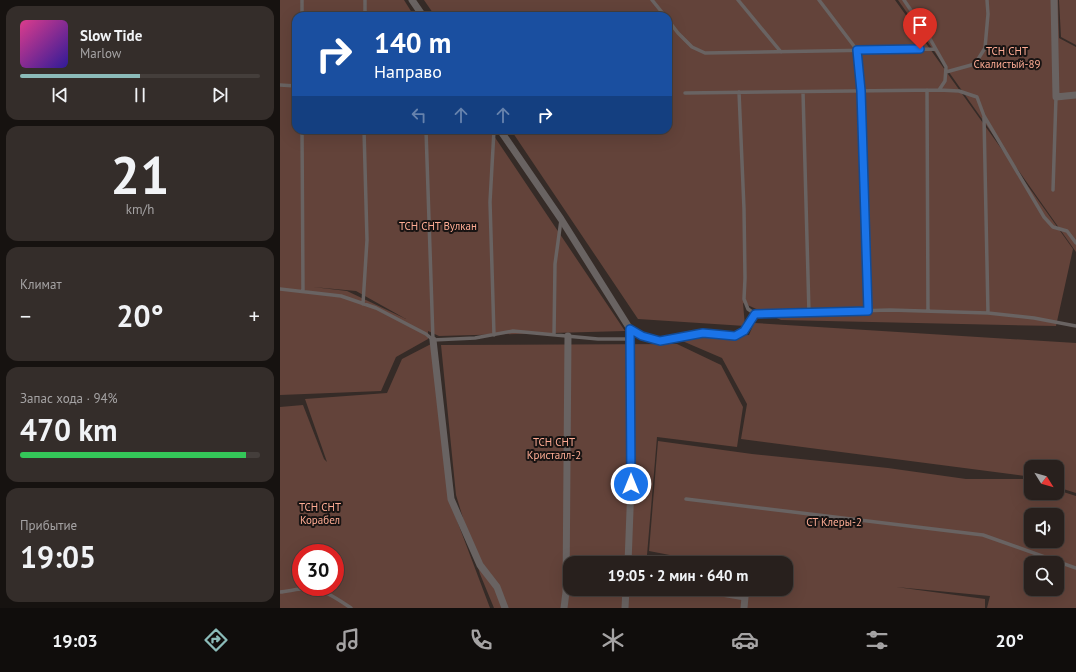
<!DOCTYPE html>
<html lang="ru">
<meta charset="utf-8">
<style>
body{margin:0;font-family:"PT Sans",sans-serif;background:#342d2a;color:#f1f3f6;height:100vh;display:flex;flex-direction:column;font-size:15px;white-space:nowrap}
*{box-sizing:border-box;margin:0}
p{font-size:13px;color:#a5a3a4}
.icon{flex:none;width:22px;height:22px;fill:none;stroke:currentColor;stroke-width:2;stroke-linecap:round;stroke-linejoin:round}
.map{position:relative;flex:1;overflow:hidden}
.panel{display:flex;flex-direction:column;gap:6px;padding:6px;background:#161210;width:280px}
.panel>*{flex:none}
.guide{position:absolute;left:12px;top:12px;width:380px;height:122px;border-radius:12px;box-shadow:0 4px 16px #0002,0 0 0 1px #443e3b;background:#1a4fa0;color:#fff;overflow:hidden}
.needle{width:26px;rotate:127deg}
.fabs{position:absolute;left:744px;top:460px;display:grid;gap:8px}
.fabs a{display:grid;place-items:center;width:40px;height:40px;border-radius:8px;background:#28201d;box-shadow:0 4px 16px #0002,0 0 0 1px #443e3b;font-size:20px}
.speed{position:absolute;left:12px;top:544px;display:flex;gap:8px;font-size:20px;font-weight:700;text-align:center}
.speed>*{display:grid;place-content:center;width:52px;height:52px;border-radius:50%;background:#28201d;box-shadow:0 4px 16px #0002,0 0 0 1px #443e3b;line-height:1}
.speed .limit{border:6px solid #d22;background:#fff;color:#111}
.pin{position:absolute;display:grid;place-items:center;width:34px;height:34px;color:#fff;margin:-41px -17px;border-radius:50% 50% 50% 0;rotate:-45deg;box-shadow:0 0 4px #0007}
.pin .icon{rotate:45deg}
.me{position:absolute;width:44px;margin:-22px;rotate:0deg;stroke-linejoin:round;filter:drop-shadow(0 0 3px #0008)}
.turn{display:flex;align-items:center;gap:14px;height:84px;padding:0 16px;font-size:18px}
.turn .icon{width:52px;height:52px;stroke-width:2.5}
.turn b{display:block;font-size:28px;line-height:34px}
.lanes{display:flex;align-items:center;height:38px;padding:0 16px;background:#0003;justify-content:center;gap:20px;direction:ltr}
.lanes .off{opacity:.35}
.big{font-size:30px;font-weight:700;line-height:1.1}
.panel .card{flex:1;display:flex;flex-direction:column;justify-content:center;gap:6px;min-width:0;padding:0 14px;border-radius:12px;background:#342d2a}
.panel .dial{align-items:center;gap:0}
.dial b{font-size:52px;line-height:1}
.song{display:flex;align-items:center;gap:12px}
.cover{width:48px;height:48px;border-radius:6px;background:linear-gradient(135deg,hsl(330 70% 55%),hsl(250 70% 35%))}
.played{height:4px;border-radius:2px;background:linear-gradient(90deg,#8bbbb9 50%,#443e3b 50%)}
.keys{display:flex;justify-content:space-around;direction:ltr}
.heat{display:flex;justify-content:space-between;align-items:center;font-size:22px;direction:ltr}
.charge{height:6px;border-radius:3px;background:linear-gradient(90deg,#34c759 94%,#443e3b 0)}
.trip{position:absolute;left:283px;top:556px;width:230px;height:40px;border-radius:12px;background:#28201d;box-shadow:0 4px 16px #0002,0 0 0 1px #443e3b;font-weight:700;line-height:40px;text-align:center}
.tabs{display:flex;height:64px;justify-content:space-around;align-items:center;background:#100d0c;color:#a5a3a4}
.tabs .icon{width:28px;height:28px}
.tabs .current{color:#8bbbb9}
.tabs b{font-size:18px;color:#f1f3f6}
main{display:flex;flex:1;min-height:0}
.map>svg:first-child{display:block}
</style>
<main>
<section class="panel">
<div class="card">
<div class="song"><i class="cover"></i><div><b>Slow Tide</b><p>Marlow</p></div></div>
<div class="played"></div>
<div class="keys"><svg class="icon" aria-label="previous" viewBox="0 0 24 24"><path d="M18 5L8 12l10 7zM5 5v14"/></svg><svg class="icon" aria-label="pause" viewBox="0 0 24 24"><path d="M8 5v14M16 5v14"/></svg><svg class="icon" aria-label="next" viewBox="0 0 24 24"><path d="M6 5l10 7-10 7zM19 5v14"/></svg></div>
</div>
<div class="card dial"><b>21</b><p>km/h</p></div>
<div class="card"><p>Климат</p>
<div class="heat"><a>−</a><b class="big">20°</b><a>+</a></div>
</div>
<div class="card"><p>Запас хода · 94%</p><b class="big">470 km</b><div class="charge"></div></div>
<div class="card"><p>Прибытие</p><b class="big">19:05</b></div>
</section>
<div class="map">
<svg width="796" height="608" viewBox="0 0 796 608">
<rect width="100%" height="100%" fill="#352b27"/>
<!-- green -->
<path fill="#63433a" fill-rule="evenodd" d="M0,0h124l10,16h-118v114h194l135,201 -186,5 -11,-5v8l-32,18 -15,34 -101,4zM33,287l43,4 50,28 -59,-28z
M144,0h471l178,249 -17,77 -275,-6 -38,-17 2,23 -107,-7 -127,-189h157v-114h-233z
M618,0h160l1,38 17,9v205z
M779,0h17v45l-15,-8z
M474,323l322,20v150l-19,-6v-20h-26v11l-6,-2 -284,-37 6,-35 -25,-46 -49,-21 76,-2z
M151,344l22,166 37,98h-210v-201l23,-2 21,54 3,3 -22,-63 82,-6 15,-34zM21,553h34v34h-34z
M397,344l44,21 22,42 -6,40 -80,-10 -10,118 59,7 -57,-11 9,-110 94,13 136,14 78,11h57l8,3v11h26v-3l19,6v112h-89l3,-12 -94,-9 89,12v9h-491l-14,-34 -24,-79 -15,-150zM751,515h26v26h-26zM290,563h216v26h-216zM751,563h26v26h-26z"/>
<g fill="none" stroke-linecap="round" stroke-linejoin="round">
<!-- lane -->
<path stroke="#696362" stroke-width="3.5" d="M372,0l13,16
M458,0l43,52
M539,0l38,50 4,41 7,220
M22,16v-16
M85,16v-16
M388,20l10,13 14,14 13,6 230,-4
M666,72l29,-8 10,-16 3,-34 -1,-14
M0,85l16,1
M647,90l1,221
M659,90l20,1 18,6 7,19 60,101 9,10 14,4 9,12
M459,92l5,117 1,69 -1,21 4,10 7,5 135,-4 98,3 46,5 42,8
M523,92l6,221
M405,93l254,-3 6,-9 1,-14 -17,-30 -25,-37
M704,117l4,196
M22,130l1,161
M146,130l7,210
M773,190l3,-93
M0,289l61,7 35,12 50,26 7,6 42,-2 38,-7 85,8h32
M83,304l4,-64 -3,-110
M350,329l12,7 18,5 43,-8 32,3 9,-5 11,-17
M214,335l-4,-133 4,-72
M274,335l1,-71 6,-44
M406,499l297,36 93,33
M0,592c11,-1 23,-5 35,-3 10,1 27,13 36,19"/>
<!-- street -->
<path stroke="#696362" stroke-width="7" d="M132,0l11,16
M774,0l2,97 20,-2
M220,130l61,89 69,110 1,155 -3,79
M153,340l18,159 29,66 17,22 8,21
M418,589l47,8 -1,11
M284,608l2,-16 2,-256
M345,608l1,-19"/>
</g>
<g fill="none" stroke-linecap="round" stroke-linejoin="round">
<!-- route casing -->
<g stroke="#114b97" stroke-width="10">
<path id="route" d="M351,484l-1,-155 12,7 18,5 43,-8 32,3 9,-5 11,-17 113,-3 -7,-220 -4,-41 63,-1"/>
</g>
<!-- route -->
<use href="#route" stroke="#1a73e8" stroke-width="7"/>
</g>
<g text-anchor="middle" stroke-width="4" stroke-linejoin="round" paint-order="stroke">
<!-- park labels -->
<g font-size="11" fill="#feac94" stroke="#191413">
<text x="727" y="55">ТСН СНТ<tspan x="727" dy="13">Скалистый-89</tspan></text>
<text x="158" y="230">ТСН СНТ Вулкан</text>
<text x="274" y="446">ТСН СНТ<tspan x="274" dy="13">Кристалл-2</tspan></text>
<text x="40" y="511">ТСН СНТ<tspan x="40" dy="13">Корабел</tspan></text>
<text x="554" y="526">СТ Клеры-2</text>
</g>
</g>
</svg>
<div class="fabs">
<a><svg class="needle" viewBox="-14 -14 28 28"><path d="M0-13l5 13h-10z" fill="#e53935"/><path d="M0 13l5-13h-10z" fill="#a5a3a4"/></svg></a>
<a><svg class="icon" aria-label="sound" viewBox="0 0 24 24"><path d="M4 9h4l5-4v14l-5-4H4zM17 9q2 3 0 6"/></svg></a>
<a><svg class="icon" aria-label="search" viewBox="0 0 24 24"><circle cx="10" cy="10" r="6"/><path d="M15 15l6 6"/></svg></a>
</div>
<div class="speed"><div class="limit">30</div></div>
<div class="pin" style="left:640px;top:49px;background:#d93025"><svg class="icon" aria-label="arrive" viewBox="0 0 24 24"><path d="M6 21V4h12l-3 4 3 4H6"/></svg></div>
<svg class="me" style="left:351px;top:484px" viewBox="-20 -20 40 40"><circle r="17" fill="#1a73e8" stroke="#fff" stroke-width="3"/><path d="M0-11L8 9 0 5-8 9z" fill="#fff"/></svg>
<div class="trip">19:05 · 2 мин · 640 m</div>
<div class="guide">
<div class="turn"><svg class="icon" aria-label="right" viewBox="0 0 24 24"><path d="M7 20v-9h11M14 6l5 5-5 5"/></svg><div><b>140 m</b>Направо</div></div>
<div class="lanes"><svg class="icon off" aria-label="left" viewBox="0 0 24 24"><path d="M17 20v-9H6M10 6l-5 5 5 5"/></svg><svg class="icon off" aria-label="ahead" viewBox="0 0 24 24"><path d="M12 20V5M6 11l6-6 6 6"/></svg><svg class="icon off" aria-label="ahead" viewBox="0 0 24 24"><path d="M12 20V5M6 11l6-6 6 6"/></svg><svg class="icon" aria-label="right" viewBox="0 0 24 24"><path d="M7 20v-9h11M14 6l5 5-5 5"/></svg></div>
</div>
</div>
</main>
<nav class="tabs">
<b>19:03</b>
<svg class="icon current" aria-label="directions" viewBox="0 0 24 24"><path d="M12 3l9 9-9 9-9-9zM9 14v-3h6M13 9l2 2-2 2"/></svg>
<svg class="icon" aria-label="music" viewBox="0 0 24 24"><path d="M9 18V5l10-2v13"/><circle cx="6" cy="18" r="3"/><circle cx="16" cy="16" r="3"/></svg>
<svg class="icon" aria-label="phone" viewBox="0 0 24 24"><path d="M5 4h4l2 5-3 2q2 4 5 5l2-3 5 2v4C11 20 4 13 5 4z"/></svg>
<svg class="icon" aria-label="climate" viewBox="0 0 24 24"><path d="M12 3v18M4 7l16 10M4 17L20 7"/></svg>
<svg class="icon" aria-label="car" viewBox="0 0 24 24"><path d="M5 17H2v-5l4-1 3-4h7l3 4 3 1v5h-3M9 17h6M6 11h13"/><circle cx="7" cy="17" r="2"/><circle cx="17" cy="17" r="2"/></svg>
<svg class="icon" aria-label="filters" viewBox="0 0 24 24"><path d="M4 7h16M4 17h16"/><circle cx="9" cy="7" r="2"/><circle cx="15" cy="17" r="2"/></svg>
<b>20°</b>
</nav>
